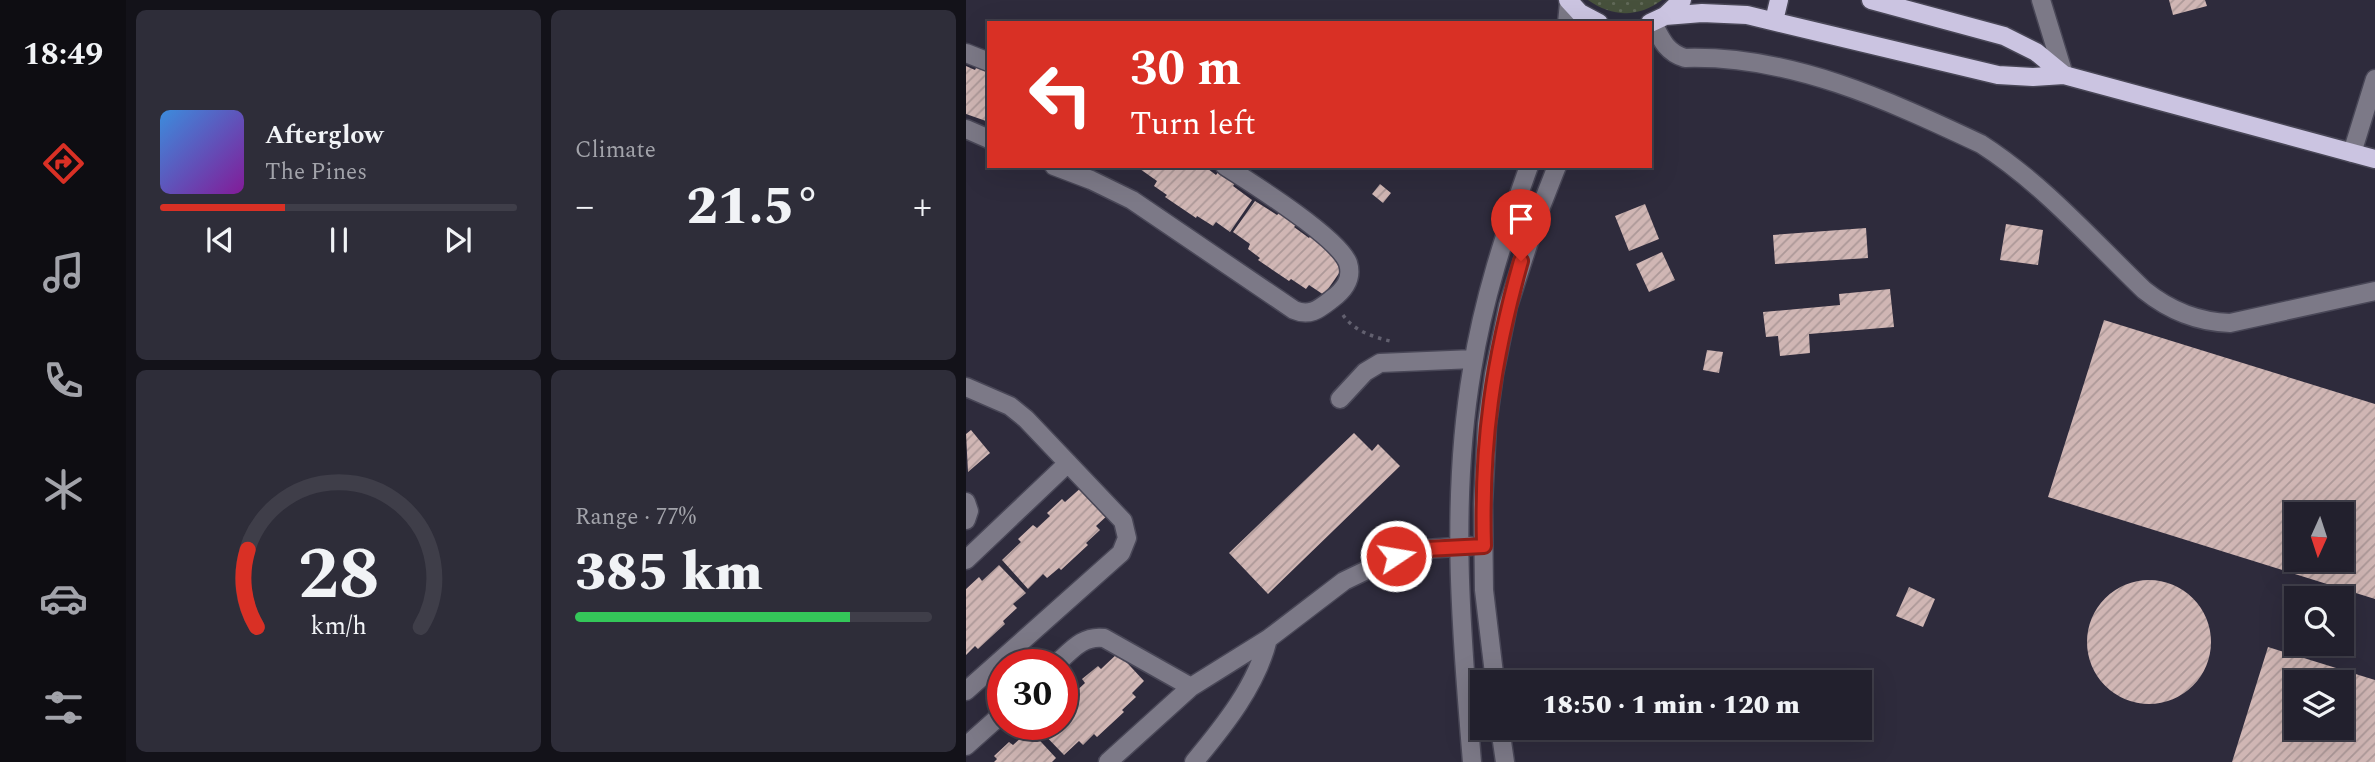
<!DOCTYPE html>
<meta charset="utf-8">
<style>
body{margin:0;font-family:Spectral,serif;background:#2e2d39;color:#f1f3f6;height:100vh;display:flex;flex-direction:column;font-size:26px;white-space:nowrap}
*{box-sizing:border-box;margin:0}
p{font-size:23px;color:#a2a3aa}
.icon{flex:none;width:38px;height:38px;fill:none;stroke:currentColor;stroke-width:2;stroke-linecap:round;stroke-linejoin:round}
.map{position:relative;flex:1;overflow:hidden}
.sheet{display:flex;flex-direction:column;gap:10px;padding:10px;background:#131219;width:840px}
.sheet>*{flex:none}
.banner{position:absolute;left:21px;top:21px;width:665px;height:147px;border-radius:0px;box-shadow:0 7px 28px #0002,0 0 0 2px #3f3e49;background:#d93025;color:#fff;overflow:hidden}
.needle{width:46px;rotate:183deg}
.tools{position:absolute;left:1318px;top:502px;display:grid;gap:14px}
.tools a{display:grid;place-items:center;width:70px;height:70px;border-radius:0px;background:#22202d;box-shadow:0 7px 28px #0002,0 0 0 2px #3f3e49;font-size:35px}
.speed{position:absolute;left:21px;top:649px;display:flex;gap:14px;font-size:35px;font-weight:700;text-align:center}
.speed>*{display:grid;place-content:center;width:91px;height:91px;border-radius:50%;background:#22202d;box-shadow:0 7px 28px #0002,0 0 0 2px #3f3e49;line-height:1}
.speed .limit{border:10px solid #d22;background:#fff;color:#111}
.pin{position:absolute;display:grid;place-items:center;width:60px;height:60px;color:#fff;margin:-72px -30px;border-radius:50% 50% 50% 0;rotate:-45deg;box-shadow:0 0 7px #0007}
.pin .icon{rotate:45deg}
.me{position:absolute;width:77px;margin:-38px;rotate:78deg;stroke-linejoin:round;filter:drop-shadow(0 0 5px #0008)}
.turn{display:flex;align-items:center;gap:24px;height:147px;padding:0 28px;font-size:32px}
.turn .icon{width:91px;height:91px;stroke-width:2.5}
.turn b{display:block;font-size:49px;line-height:60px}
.big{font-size:52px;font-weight:800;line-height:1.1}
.sheet .widget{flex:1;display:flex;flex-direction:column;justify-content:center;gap:10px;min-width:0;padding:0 24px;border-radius:10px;background:#2e2d39}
.sheet .dial{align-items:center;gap:0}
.dial svg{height:182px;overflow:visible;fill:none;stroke:#3f3e49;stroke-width:7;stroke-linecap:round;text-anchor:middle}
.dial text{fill:#f1f3f6;stroke:none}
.song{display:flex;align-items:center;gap:21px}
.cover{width:84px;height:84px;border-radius:10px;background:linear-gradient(135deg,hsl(210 70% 55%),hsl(290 70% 35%))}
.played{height:7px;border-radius:4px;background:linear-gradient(90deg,#d93025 35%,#3f3e49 35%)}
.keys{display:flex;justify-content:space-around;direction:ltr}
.heat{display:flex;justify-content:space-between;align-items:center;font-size:38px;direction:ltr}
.charge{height:10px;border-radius:5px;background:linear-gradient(90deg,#34c759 77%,#3f3e49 0)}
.sheet .tiles{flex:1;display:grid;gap:10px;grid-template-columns:repeat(2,1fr)}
.trip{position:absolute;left:504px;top:670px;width:402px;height:70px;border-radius:0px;background:#22202d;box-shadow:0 7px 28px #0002,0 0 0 2px #3f3e49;font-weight:800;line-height:70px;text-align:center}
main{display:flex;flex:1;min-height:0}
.dock{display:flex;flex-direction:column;width:126px;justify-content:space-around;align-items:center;background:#0e0d12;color:#a2a3aa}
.dock .icon{width:49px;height:49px}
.dock .selected{color:#d93025}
.dock b{font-size:32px;color:#f1f3f6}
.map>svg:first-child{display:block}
</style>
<main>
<nav class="dock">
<b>18:49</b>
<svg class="icon selected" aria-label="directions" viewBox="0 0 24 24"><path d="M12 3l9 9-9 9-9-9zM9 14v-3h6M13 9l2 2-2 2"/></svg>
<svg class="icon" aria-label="music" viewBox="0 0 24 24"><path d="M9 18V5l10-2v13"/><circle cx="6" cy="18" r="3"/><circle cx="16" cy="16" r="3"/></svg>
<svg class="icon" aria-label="phone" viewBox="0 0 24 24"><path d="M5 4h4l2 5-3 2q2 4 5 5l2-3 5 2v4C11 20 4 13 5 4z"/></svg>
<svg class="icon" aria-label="climate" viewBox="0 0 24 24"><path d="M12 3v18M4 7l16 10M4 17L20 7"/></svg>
<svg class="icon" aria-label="car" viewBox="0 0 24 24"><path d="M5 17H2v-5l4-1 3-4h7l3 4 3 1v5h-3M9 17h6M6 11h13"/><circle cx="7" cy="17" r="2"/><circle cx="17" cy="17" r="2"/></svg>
<svg class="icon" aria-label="filters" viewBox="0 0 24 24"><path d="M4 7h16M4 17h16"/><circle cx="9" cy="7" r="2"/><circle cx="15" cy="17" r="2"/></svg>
</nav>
<section class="sheet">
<div class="tiles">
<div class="widget">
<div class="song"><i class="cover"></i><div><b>Afterglow</b><p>The Pines</p></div></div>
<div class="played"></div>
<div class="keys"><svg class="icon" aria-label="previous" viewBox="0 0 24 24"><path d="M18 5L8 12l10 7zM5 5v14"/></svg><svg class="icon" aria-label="pause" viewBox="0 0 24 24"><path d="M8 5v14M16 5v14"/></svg><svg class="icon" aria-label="next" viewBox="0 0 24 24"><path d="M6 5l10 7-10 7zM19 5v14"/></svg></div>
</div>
<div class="widget"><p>Climate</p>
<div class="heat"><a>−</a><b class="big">21.5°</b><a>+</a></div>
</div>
<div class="widget dial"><svg viewBox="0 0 100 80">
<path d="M14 69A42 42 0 1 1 86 69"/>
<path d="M14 69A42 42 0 0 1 10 35" stroke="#d93025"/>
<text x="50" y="56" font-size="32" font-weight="700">28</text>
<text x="50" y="72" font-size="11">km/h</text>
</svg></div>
<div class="widget"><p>Range · 77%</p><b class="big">385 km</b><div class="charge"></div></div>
</div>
</section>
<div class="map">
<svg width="1409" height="762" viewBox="0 0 1409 762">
<defs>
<pattern id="grass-dots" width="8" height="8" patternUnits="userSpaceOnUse" patternTransform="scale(1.75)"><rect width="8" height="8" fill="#47513c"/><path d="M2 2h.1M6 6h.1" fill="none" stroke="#616958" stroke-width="1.8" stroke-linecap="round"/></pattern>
<pattern id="building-hatch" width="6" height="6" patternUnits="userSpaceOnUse" patternTransform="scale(1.75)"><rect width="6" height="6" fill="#d0b6b4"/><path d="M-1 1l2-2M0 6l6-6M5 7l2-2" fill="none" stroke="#ac9898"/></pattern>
</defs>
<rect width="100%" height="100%" fill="#2e2b3c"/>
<!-- grass -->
<path fill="url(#grass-dots)" d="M622,0h74c-24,18 -50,17 -74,0z"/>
<!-- building -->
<path fill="url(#building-hatch)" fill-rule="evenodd" d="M1203,0h36l2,6 -34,9z
M0,66l9,4 2,-4 12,4v46l-3,5 -20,-7z
M176,166h62l12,9 3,-4 16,12 -2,3 19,14 -22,32 -14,-10 -3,4 -16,-10 -1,2 -31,-21 2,-2 -13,-9 3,-5 -17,-12z
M414,184l11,9 -8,10 -11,-9z
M289,201l22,14 3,-3 17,12 -3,3 15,11 3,-4 34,29 -22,32 -15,-10 -3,4 -15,-10 -2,2 -31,-21 2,-2 -12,-9 2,-5 -17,-12z
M679,204l14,35 -30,12 -14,-35z
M1040,224l37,6 -5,35 -38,-5z
M900,228l2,30 -93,6 -2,-29z
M696,252l13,28 -26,12 -13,-28z
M924,289l4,38 -85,7 1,19 -30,3 -2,-20 -12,1 -3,-25 77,-7 -1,-11z
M1138,320l271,84v195l-327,-102zM1330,514h46v46h-46z
M741,350l16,2 -4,21 -16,-3z
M5,430l19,23 -22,19 -2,-38z
M388,433l18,18 6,-7 22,22 -132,128 -39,-41z
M117,486l26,28 -13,12 4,4 -14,13 2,2 -27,25 -2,-2 -12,10 -4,-4 -15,15 -26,-29 19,-18 -3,-3 15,-14 4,3 13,-12 -3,-3 15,-14 3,3z
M33,565l27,28 -13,11 4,4 -14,13 2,3 -27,25 -3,-3 -9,9v-66l13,-12 3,4z
M1121 642a62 62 0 1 1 124 0a62 62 0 1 1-124 0Z
M943,587l26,12 -12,28 -27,-11z
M1302,647l107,33v82h-143zM1330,682h46v46h-46z
M152,653l26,28 -12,12 4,4 -14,13 2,2 -27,25 -3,-3 -11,11 -4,-4 -15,14 -27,-28 3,-3h22v-26l7,-6 3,3 13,-12 -3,-4 16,-13 3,3z
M770,728h34v10l-34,-1z
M64,730l26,28 -4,4h-58l3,-3 -3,-3 15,-14 4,3z"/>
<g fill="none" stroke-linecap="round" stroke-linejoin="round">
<!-- minor casing -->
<g stroke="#494757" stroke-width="21">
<path id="minor" d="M1075,0l23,75
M601,23l2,-21
M687,23c8,16 13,29 32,35 106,-3 202,42 296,86 61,39 111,96 163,146 26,21 53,32 86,33l145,-32
M0,53l23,9
M0,129l23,10
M1386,153l23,-74
M88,166l37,14 41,20 162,110c16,7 25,-1 38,-11 12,-9 21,-20 16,-36 -10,-26 -98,-81 -123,-97
M0,387l44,19 16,13 97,102 4,17 -6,15 -155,138
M374,399l25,-27 15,-9 94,-4
M0,502l3,9 -3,9
M0,560l102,-97
M89,665c15,-13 27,-30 49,-27l87,49
M529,682l-11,-92 -1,-86 4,-80 7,-50 14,-68 29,-89 20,-51
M534,728l5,34
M0,746l37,-33
M142,762l83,-75 77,-48 76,-58 52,-25 30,-7 44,-3
M228,762c30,-36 63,-77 74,-123
M506,762c-11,-130 -22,-263 0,-392 11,-70 33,-137 57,-204"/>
</g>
<!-- major casing -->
<g stroke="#494757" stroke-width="21">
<path id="major" d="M602,0l12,13 19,10
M905,0l133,36 32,16 28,23
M699,16l37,-3 45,2 251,60 35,2 31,-2 311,84
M808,21l5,-21
M684,23l15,-7 17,-16"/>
</g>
<!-- path -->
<path stroke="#62606f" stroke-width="3.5" stroke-dasharray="3.5 5" stroke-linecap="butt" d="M377,315c11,16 30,22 47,26"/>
<!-- minor -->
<use href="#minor" stroke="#7c7987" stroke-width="18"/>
<!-- major -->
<use href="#major" stroke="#cbc4e1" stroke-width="18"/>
</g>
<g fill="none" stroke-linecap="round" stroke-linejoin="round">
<!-- route casing -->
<g stroke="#8d1f18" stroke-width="18">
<path id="route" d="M430,556l30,-7 58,-3c-3,-103 9,-186 37,-285"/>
</g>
<!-- route -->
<use href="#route" stroke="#d93025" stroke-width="12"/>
</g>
</svg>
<div class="tools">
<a><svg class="needle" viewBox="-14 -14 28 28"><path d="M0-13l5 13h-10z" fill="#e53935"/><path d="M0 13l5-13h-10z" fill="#a2a3aa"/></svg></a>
<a><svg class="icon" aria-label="search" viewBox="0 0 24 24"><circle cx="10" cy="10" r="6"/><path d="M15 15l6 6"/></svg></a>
<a><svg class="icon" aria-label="layers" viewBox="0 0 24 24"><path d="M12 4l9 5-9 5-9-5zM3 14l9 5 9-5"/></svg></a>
</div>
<div class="speed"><div class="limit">30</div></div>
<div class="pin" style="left:555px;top:261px;background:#d93025"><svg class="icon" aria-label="arrive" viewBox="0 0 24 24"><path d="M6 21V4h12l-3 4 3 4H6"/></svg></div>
<svg class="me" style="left:430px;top:556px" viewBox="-20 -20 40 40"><circle r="17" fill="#d93025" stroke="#fff" stroke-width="3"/><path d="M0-11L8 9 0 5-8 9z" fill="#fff"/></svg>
<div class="trip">18:50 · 1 min · 120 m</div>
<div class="banner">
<div class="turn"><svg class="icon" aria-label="left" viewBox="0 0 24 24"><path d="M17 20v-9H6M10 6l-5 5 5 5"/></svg><div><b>30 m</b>Turn left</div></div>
</div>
</div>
</main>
